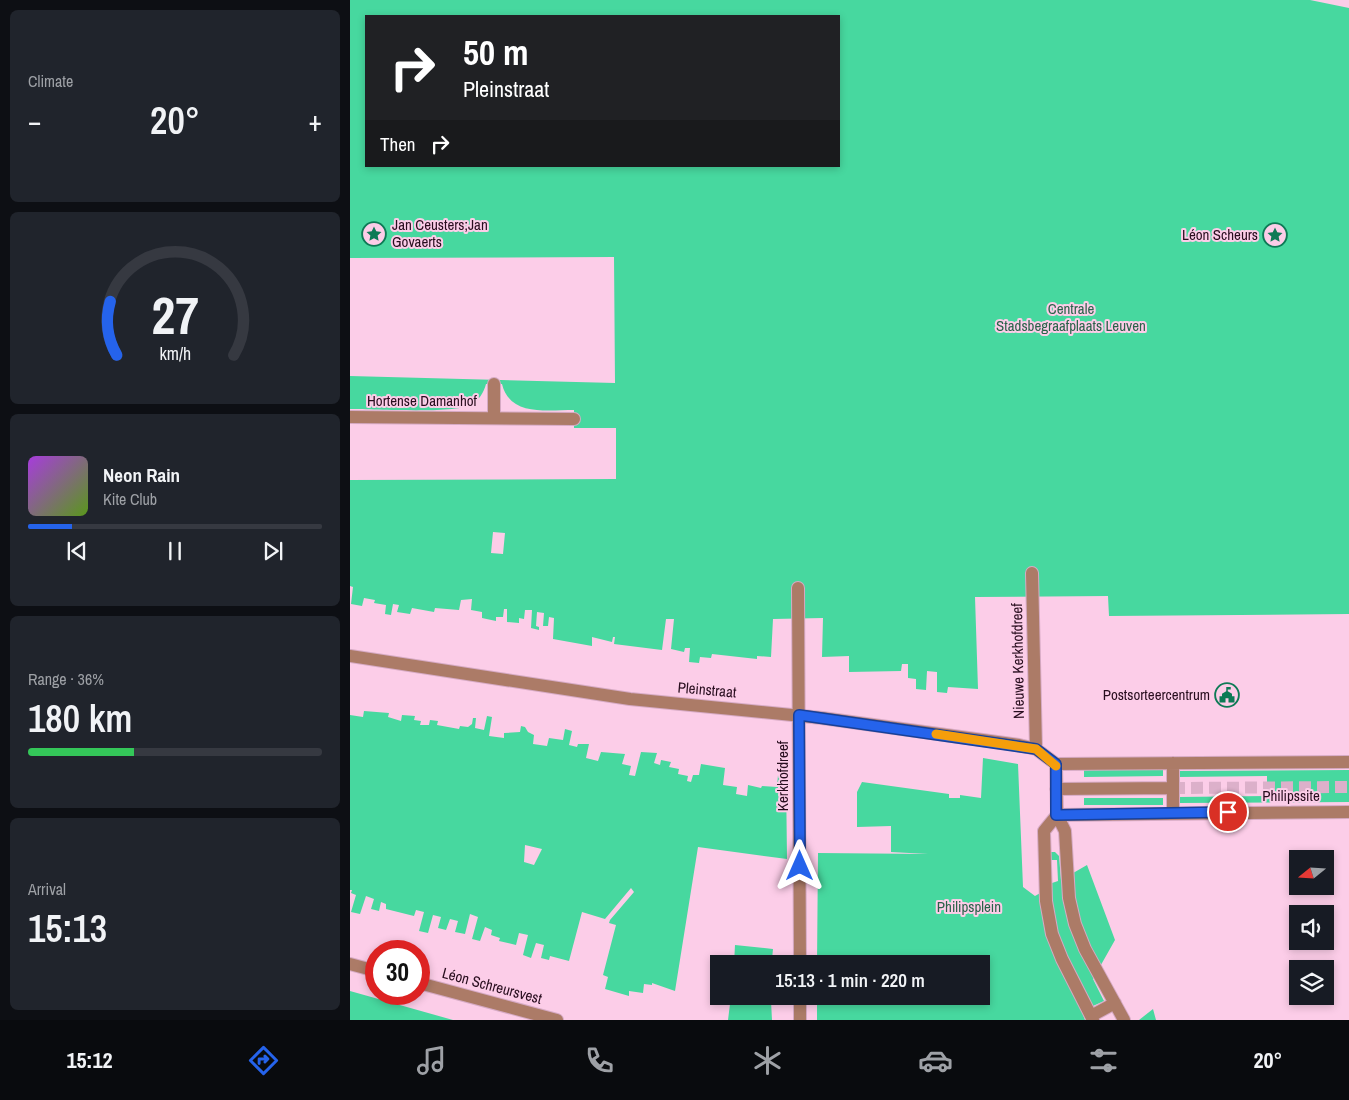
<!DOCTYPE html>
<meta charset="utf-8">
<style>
body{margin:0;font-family:"Archivo Narrow",sans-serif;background:#20242c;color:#f1f3f6;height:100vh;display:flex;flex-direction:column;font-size:19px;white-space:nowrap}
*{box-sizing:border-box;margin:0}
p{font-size:16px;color:#9ea1a6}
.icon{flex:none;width:28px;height:28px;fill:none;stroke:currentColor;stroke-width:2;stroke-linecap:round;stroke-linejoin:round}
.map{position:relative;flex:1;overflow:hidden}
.sheet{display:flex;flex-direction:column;gap:10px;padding:10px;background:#0d0f14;width:350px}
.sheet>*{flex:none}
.banner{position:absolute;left:15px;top:15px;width:475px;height:152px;border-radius:0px;box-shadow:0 2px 8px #0003;background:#202124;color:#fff;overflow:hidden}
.needle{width:32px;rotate:252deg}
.controls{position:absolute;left:939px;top:850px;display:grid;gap:10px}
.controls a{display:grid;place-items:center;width:45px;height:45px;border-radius:0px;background:#171b24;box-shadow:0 2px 8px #0003;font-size:25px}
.speed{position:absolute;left:15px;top:940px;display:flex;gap:10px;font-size:25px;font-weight:700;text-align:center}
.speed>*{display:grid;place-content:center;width:65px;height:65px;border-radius:50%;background:#171b24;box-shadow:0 2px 8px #0003;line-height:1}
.speed .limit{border:8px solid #d22;background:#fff;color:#111}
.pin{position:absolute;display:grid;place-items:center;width:42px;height:42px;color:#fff;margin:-21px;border:2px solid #fff;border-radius:50%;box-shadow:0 1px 5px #0007}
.me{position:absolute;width:55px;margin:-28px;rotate:0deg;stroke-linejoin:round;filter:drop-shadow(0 0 4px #0008)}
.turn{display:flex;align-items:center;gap:18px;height:105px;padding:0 15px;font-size:22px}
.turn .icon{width:65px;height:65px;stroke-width:2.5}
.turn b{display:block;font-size:35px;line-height:42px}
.then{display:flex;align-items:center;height:48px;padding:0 15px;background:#0003;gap:10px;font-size:19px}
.big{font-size:38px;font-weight:600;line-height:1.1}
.sheet .card{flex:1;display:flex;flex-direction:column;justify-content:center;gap:8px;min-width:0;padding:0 18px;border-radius:8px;background:#20242c}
.sheet .dial{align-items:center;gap:0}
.dial svg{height:130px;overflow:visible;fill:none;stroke:#363941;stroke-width:7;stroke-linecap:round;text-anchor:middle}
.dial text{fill:#f1f3f6;stroke:none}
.song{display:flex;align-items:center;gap:15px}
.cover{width:60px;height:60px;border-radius:8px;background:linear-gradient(135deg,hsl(280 70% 55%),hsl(90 70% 35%))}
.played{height:5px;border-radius:2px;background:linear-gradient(90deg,#2563eb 15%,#363941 15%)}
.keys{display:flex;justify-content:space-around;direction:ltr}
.heat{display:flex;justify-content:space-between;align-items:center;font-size:28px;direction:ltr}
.charge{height:8px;border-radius:4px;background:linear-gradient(90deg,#34c759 36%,#363941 0)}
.trip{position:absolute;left:360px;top:955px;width:280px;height:50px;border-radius:0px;background:#171b24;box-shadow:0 2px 8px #0003;font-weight:600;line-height:50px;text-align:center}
.dock{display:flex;height:80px;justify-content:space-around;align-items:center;background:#090b0e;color:#9ea1a6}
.dock .icon{width:35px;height:35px}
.dock .current{color:#2563eb}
.dock b{font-size:22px;color:#f1f3f6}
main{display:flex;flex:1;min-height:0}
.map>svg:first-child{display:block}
</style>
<main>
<section class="sheet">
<div class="card"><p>Climate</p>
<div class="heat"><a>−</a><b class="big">20°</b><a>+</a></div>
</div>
<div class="card dial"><svg viewBox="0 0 100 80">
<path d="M14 69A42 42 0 1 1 86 69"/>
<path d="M14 69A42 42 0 0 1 10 36" stroke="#2563eb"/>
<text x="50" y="56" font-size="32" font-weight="700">27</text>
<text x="50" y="72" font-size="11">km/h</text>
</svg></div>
<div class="card">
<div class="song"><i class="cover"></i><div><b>Neon Rain</b><p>Kite Club</p></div></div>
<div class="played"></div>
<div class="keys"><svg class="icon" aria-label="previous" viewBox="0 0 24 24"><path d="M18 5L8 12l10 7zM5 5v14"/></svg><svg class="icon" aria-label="pause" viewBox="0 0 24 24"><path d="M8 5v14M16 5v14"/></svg><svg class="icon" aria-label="next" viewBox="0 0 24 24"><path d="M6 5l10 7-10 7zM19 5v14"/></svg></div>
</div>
<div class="card"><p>Range · 36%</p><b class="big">180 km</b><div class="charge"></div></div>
<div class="card"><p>Arrival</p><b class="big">15:13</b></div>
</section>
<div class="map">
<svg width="999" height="1020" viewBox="0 0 999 1020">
<rect width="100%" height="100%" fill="#fccde8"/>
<!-- green -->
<path fill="#47d89f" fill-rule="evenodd" d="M0,0h960l39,8v606l-240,2 -1,-20 -133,1 3,92 -30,-2 -1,6 -10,-1v-20l-10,-1 -1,19 -10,-1v-10l-8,-1v-14h-6l-1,7 -52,1v-16l-27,1 1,-39 -50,1 -2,38 -14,-1v3l-45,-5 -1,4 -11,-1 -1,6 -10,-1 1,-14h-5l-1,4 -13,-3 3,-30h-8l-4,31 -48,-6 1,-7h-2l-1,5 -20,-5v9l-39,-7 1,-21 -5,-1 -1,9h-5l1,-13 -7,-1 -1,14 3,1v3l-8,-2 1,-18h-7l-1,9 -5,-1v5l-12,-1v-13h-3l-1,8h-7v4l-14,-3v-6l-11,-2 1,-11 -11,1 -2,10 -24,-2 -1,4 -22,-4 -2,6 -13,-2 2,-7 -6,-1 -2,11 -6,-1 1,-9 -12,-2 1,-3 -11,-2 -2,8 -11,-2 2,-17 -3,-1v-106l266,-1v-51h-42v-18c-26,0 -64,7 -72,-26h-16c-2,8 -7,17 -16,21 -19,9 -95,4 -120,4v-33l265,7 -1,-126 -264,1zM16,16h473v150h-473zM143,532l12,1 -2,21 -12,-1z
M14,711l25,2 -1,4 13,4 1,-6 13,1 -1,4 7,1 -1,4h9l1,-5 8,1 -1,4 22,4 1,-3 8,1 4,-3 1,-6h3l-1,10 9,2 3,-14 5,1 -3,19 15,2v-5l16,-1 1,-6 4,1 3,5 6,3 -1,9 14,2 2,-8 14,2 2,-11 7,2 -3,14 8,2 1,-3h11l-3,14 12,3 3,-9 24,2 -3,10 9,2 -2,9 6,1 6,-24 16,1 -3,10 6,2 1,-5 10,2 -2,5 10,2 -1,5 10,2 -1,5 4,1 2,-7h6l2,-11 24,4 -2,17 14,2 -1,7 11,2 1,-11 13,3 1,-2 15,1 1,-12 8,1 1,83 -89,-12 -23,144 -23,-8v2l-8,-1 -1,9 -14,-2v5l-24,-7 3,-12 -5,-2 13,-50 -7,-2 1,-3 24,-28 -3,-4 -26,31 -23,-7 -13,49 -19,-5 -1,4 -8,-2 3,-13 -8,-2 -5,15 -8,-3 5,-20 -9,-2 -3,12 -17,-4 1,-3 -9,-3 1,-5 -7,-3 -5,14 -8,-2 6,-22 -8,-3 -5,20 -10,-2 3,-11 -8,-2 -4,11 -8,-2 3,-11 -8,-2 -5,18 -9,-2 5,-19 -8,-2 -2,6 -28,-7v-5l-5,-2 -2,9 -8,-2 3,-10 -8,-3 -6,18 -9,-2 5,-17 -5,-2 1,-3h-2v-175l13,2zM175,845l17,4 -8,16 -10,-3z
M633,758l35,6 5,123 12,9 14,-8v-4l9,-3 -1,-21h-7v-8h5l4,4 2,24 26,-15 28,75 -22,39 11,22 -11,5 -7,-14 -7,11 6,17h-268v-24h164v-32h-164l1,-111 110,1 -37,-2v-26l-34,1v-35l5,-10 87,12v4h11v-3l21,3z
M813,769v7l-79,1v-7z
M999,770v32l-172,1 1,-6 89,-1v-20l-89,1v-6z
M734,798h79v7h-79z
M385,945l38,4 -1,10h-9l-1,5h-28z
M0,991l103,29h-103z
M381,996h57v5h-17l1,19h-44z
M803,1009l3,11h-17z"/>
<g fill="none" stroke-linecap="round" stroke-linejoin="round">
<!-- street-tunnel -->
<path stroke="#dcb0ca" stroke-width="12" stroke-dasharray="12 6" stroke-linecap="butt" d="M823,788l176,-1"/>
<!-- street casing -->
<g stroke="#d6aac4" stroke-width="14">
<path id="street" d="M0,417l224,2
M144,417v-33
M682,573l4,176
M448,588l2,376
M0,656l280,43 192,19 197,27 17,4 20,15
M706,764l293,-2
M706,764l1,51 8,16 4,67 6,26 10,25 39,71
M706,789l117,-1
M823,813v-50
M707,815l292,-3
M707,815l-13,16 2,70 6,33 10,25 31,61
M0,964l26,7
M69,983l138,37
M741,1016l24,-13
M450,1020v-24"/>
</g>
<!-- street -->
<use href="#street" stroke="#ac7b67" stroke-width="12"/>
</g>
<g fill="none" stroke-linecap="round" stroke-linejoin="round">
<!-- route casing -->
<g stroke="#184099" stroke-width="12">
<path id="route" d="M450,866l-1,-151 237,34 20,15v51l172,-3"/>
</g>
<!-- route -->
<use href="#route" stroke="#2563eb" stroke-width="9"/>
<!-- slow -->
<path stroke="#f59e0b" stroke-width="9" d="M586,734l100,15 20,17"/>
</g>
<!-- icons -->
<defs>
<g id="sight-ring" transform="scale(1.25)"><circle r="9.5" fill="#fccde8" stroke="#0d7a55" stroke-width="1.5"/><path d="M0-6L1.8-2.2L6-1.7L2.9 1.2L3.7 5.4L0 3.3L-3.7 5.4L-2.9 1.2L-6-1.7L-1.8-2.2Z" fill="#0d7a55"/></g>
<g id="civic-ring" transform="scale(1.25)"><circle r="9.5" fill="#fccde8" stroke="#0d7a55" stroke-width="1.5"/><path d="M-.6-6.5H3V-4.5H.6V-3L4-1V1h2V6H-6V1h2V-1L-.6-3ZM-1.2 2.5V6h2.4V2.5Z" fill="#0d7a55"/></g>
</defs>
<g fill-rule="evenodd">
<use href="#sight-ring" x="24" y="234"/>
<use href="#sight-ring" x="925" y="235"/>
<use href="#civic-ring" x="877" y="695"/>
</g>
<g text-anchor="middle" stroke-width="4" stroke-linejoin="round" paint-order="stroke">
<!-- poi labels -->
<g font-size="15" fill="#280d1e" stroke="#fccde8" text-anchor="end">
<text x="42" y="230" text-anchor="start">Jan Ceusters;Jan<tspan x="42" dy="17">Govaerts</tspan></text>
<text x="908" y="240">Léon Scheurs</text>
<text x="860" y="700">Postsorteercentrum</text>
</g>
<!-- park labels -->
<g font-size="15" fill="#296249" stroke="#fccde8">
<text x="721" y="314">Centrale<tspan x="721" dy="17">Stadsbegraafplaats Leuven</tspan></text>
<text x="619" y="912">Philipsplein</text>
</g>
<!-- street labels -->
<g font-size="15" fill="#280d1e" stroke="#fccde8">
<text x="72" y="406">Hortense Damanhof</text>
<text transform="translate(668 661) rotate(-91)" y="5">Nieuwe Kerkhofdreef</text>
<text transform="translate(357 690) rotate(5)" y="5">Pleinstraat</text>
<text transform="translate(433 776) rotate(-90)" y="5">Kerkhofdreef</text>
<text x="941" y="801">Philipssite</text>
<text transform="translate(142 986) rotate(15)" y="5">Léon Schreursvest</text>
</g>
</g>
</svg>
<div class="controls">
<a><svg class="needle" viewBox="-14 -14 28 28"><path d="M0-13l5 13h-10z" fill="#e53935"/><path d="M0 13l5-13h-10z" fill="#9ea1a6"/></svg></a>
<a><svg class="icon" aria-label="sound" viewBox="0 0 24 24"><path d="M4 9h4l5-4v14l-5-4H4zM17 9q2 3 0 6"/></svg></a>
<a><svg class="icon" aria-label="layers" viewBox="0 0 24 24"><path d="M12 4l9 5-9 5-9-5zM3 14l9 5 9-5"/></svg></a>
</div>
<div class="speed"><div class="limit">30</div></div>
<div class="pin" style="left:878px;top:812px;background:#d93025"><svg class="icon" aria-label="arrive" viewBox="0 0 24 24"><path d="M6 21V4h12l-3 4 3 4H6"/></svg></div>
<svg class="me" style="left:450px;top:866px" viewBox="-20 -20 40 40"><path d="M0-17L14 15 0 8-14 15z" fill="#2563eb" stroke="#fff" stroke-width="4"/></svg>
<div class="trip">15:13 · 1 min · 220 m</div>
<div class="banner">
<div class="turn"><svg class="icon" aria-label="right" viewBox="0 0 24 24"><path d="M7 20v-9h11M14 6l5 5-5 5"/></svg><div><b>50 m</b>Pleinstraat</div></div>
<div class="then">Then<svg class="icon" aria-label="right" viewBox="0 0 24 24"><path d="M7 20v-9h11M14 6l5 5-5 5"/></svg></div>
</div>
</div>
</main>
<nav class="dock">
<b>15:12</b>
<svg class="icon current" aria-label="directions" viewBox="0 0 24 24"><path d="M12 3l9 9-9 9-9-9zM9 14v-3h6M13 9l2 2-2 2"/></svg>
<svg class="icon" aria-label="music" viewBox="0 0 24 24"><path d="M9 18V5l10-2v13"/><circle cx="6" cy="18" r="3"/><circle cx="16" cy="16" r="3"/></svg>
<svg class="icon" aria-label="phone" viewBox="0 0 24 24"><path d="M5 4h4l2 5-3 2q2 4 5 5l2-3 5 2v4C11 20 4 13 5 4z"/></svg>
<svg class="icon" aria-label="climate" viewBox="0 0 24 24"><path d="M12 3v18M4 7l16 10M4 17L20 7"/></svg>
<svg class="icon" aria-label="car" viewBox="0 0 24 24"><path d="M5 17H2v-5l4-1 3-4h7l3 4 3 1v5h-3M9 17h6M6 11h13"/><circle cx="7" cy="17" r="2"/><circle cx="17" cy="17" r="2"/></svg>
<svg class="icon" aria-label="filters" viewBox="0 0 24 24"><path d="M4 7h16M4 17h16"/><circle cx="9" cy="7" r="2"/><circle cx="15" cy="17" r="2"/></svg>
<b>20°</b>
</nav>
